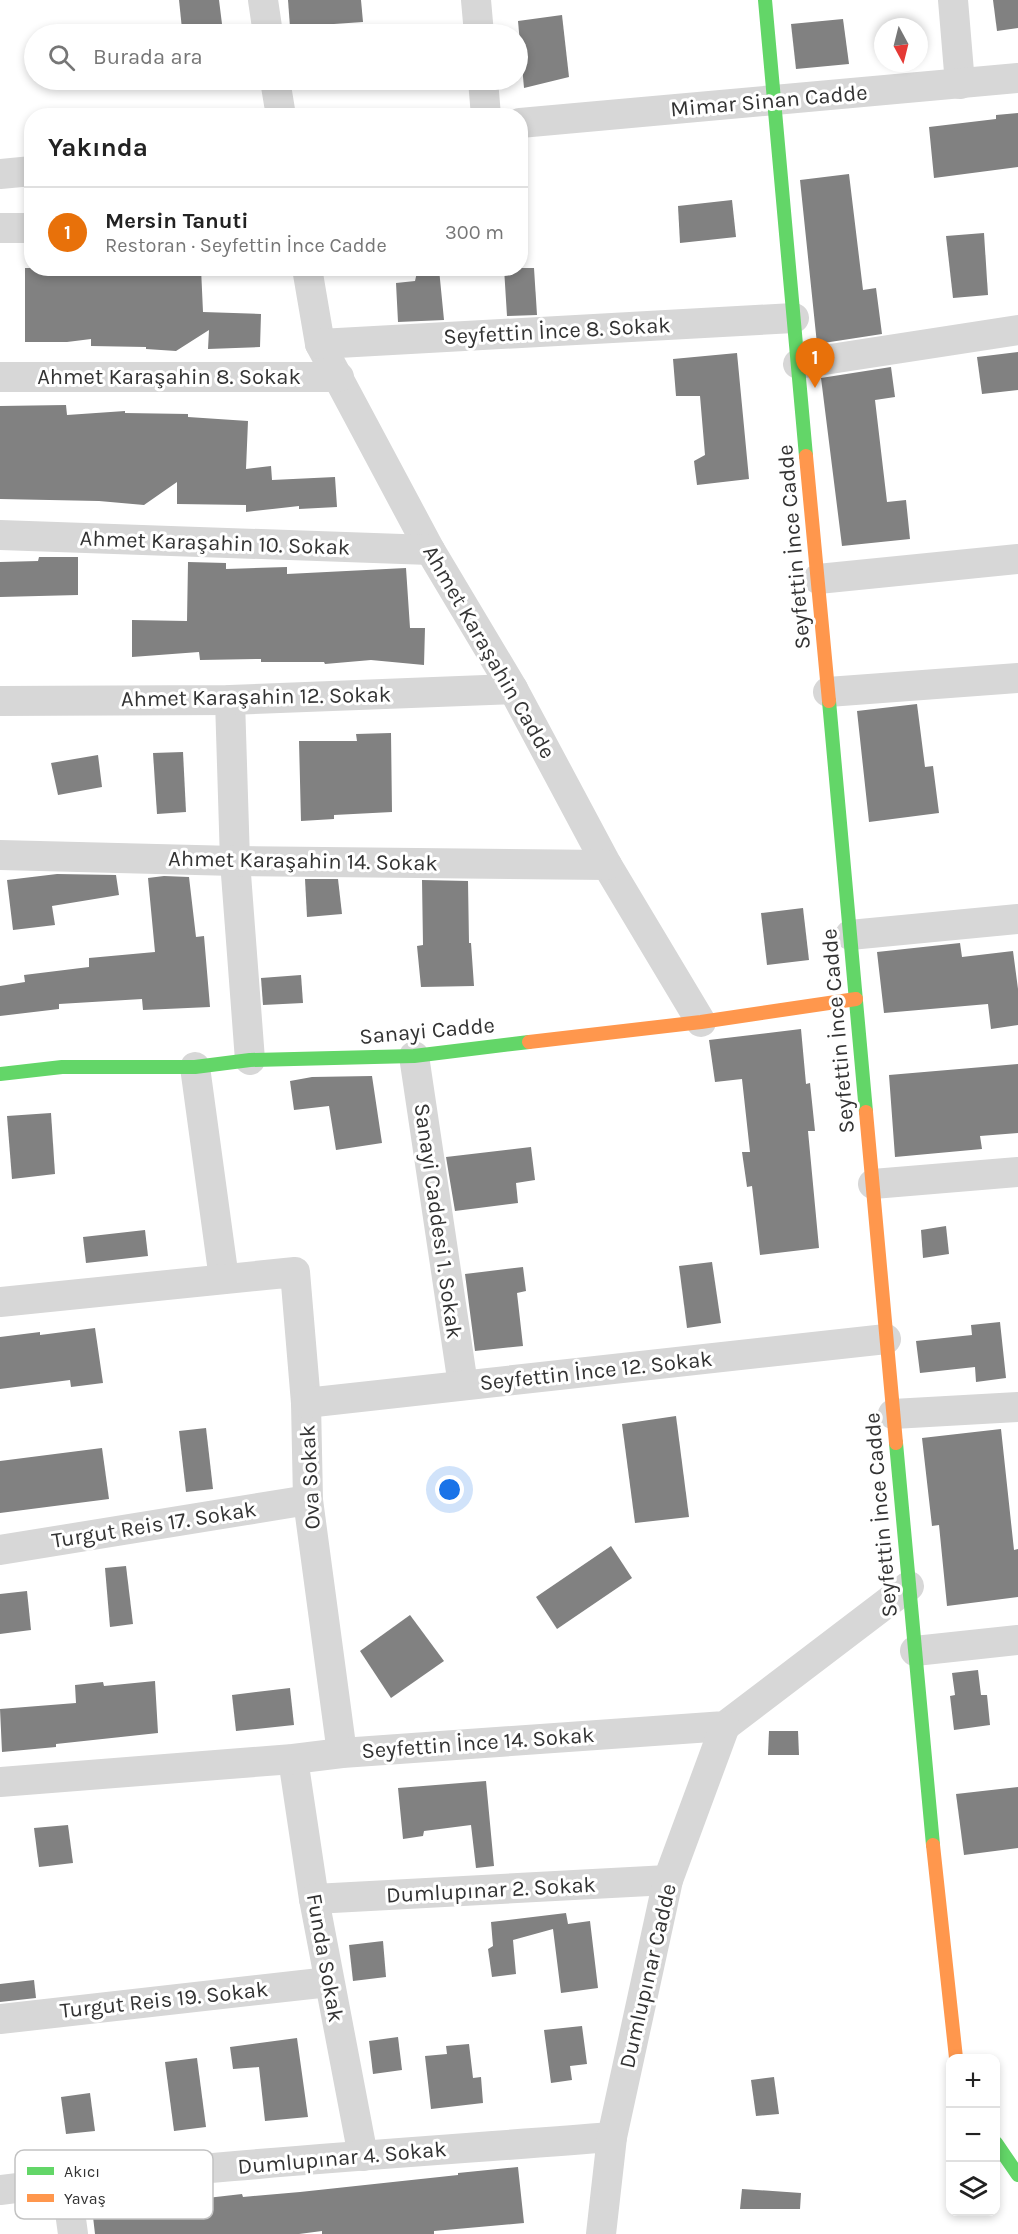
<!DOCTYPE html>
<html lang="tr">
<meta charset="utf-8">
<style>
:root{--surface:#fff;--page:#f6f6f6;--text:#222;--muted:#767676;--line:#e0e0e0;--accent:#d93025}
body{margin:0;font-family:Karla,sans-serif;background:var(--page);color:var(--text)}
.controls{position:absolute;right:18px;bottom:18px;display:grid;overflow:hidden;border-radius:12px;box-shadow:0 3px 9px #0003}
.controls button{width:54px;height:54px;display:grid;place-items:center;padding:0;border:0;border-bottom:2px solid var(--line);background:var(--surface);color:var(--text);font:30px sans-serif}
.compass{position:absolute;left:874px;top:18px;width:54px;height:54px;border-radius:50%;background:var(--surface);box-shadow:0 3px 9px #0003;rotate:173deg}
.you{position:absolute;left:450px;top:1490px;width:21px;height:21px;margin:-15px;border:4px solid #fff;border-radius:50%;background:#1a73e8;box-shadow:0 0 0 9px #1a73e833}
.badge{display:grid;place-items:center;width:39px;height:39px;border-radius:50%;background:var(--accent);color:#fff;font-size:20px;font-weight:700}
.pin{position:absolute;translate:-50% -50px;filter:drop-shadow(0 2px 3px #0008)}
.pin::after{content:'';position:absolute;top:32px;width:21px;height:18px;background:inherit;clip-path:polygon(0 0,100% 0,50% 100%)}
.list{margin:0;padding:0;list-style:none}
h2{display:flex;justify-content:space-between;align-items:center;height:78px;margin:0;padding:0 24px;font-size:26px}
h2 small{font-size:20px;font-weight:400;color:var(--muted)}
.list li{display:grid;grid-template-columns:39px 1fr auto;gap:18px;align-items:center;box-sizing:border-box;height:90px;padding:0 24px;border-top:2px solid var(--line)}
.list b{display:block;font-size:22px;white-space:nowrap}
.list p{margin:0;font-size:20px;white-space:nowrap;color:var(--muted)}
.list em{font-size:20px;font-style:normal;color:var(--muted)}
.icon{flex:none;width:33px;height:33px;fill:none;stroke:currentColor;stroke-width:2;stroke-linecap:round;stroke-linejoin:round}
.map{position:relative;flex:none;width:1018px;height:2234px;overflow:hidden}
.search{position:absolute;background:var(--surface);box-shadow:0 3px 9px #0003;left:24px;top:24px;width:504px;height:66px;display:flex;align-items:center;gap:15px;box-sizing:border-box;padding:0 21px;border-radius:33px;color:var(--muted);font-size:22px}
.panel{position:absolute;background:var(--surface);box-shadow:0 3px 9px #0003;left:24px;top:108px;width:504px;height:168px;border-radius:24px}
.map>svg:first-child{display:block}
.building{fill:#818181}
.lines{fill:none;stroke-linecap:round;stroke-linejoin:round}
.street{stroke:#d7d7d7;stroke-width:30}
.fast{stroke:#63d668;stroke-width:14}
.slow{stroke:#ff974d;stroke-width:14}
.labels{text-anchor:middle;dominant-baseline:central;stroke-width:6;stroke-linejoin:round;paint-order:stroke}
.street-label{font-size:22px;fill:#333;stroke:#fff}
.key{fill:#fff;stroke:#c2c2c2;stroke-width:1.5}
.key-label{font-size:16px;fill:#333}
</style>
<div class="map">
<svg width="1018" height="2234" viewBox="0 0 1018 2234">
<rect width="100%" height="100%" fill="#fff"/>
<g class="building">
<polygon points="179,0 219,0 222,24 182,29"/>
<polygon points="288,0 361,0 363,22 290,27"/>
<polygon points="993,0 1018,0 1018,28 997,31"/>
<polygon points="562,15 569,77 524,88 518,21"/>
<polygon points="843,19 849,64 796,69 791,24"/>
<polygon points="1018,113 1018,167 934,178 929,127 996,119 996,115"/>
<polygon points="849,174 863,290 876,288 882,334 817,344 800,180"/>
<polygon points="732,200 736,237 680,243 678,206"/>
<polygon points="984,233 988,295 953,298 946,236"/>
<polygon points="25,268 201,268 203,312 261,314 260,347 208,349 209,330 176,351 146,349 146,347 91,346 91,339 67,342 25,342"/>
<polygon points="504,268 534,268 537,315 507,316"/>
<polygon points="439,269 444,320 398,322 396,283 415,281 417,272"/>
<polygon points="1018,352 1018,390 982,394 977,357"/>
<polygon points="737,353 749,479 697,485 694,461 705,455 700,396 676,396 673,359"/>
<polygon points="891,367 895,397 875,400 887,502 906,500 910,539 842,546 821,378"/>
<polygon points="66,405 67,415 125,411 125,413 188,414 188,417 248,421 246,469 271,466 272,480 335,477 337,507 299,509 299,506 246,512 246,505 177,504 177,482 144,505 99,501 0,499 0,406"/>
<polygon points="39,557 78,557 78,595 0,597 0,562 38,561"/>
<polygon points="188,562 226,563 226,569 287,567 287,574 406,568 410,628 425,628 424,665 371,660 325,664 324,662 261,662 261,659 200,660 199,652 132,657 132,620 187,621"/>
<polygon points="917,704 925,767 933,766 939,813 869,822 857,711"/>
<polygon points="391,733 392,812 334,815 334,819 301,821 299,741 357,741 356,734"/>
<polygon points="183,752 186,812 157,814 153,753"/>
<polygon points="98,755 102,787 58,795 51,763"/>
<polygon points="57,874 116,875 119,895 52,906 55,925 13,930 7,880"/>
<polygon points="164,876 189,877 196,937 204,936 210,1007 143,1010 142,999 59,1004 59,1009 0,1016 0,986 25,982 24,975 89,967 89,958 155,952 148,878"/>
<polygon points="305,879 338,879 342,914 307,917"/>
<polygon points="422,880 468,881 469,943 471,943 474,986 421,987 417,946 423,945"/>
<polygon points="803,908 809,960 767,965 761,913"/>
<polygon points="960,943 962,957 1013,951 1018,989 1018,1025 991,1029 988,1004 884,1013 877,952"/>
<polygon points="301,975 303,1003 263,1005 261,978"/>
<polygon points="801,1029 806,1084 810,1083 815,1131 808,1131 819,1248 760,1255 752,1186 747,1187 742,1152 750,1152 742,1079 715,1082 709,1040"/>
<polygon points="1018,1064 1018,1133 980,1136 982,1149 895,1157 889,1075"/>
<polygon points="372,1076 382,1143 336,1150 329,1106 294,1110 290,1081 312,1077"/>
<polygon points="51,1113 55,1174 12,1179 7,1116"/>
<polygon points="531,1147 535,1180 516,1183 518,1203 455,1211 446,1157"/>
<polygon points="946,1226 949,1254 923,1258 921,1230"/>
<polygon points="145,1230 148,1256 86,1263 83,1237"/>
<polygon points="712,1262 721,1323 687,1328 679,1266"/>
<polygon points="523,1267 526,1291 517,1293 523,1346 475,1351 465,1274"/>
<polygon points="1000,1322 1006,1378 976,1382 975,1367 920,1373 916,1341 972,1335 971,1325"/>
<polygon points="95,1328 103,1383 71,1387 70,1380 0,1389 0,1337 40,1332 40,1335"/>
<polygon points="676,1416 689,1517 635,1523 622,1424"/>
<polygon points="206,1428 213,1489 186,1492 179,1431"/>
<polygon points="1001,1429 1014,1550 1018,1549 1018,1597 947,1606 939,1525 932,1526 922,1438"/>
<polygon points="102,1448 109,1499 0,1513 0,1461"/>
<polygon points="611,1546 632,1578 557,1629 536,1597"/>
<polygon points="126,1566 133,1624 110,1627 105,1568"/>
<polygon points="27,1591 31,1630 0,1634 0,1594"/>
<polygon points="410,1615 444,1661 391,1698 360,1651"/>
<polygon points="978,1670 981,1695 987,1695 990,1725 954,1730 950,1696 955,1695 952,1673"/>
<polygon points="155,1681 158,1733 56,1744 56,1747 2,1752 0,1709 76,1703 75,1685 103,1682 104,1686"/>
<polygon points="290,1688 294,1725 236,1731 232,1695"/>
<polygon points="769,1731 798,1731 799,1755 768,1755"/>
<polygon points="486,1781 494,1866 476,1868 471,1825 424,1831 423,1836 403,1839 398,1788"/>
<polygon points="1018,1787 1018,1848 964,1855 956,1794"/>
<polygon points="68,1825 73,1863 39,1867 34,1828"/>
<polygon points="566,1913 568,1924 590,1921 598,1988 561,1993 553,1929 513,1940 516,1974 492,1977 488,1949 493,1946 491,1922"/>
<polygon points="383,1941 386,1977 353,1981 349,1945"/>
<polygon points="34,1980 36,1998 0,2002 0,1984"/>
<polygon points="582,2026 587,2064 570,2066 572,2080 551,2083 544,2030"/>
<polygon points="398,2037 402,2070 373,2074 369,2041"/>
<polygon points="297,2038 308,2117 265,2121 259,2067 233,2069 230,2047"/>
<polygon points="469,2044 473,2078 481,2077 483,2103 431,2109 425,2056 447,2054 446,2046"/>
<polygon points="197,2058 206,2127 174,2131 165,2062"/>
<polygon points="774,2077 779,2114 756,2116 751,2080"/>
<polygon points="90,2093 95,2131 66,2134 61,2097"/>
<polygon points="518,2167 524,2223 434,2231 434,2234 322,2234 322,2231 299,2234 95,2234 92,2208 152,2201 207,2197 207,2198 242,2194 243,2197 300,2192 458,2175 458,2173"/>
<polygon points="742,2189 801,2193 800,2209 740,2209"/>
</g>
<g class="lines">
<g class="street">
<polyline points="263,0 268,34"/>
<polyline points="476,0 479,34"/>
<polyline points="953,0 960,84"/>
<polyline points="275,80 281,116"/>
<polyline points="483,80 486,116"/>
<polyline points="520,123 1018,78"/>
<polyline points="0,174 32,171"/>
<polyline points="0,228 32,228"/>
<polyline points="307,268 320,344 430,550 513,689 607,865 701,1022"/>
<polyline points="320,344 794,318"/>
<polyline points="798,364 1018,330"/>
<polyline points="0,377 339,377"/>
<polyline points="0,535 430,550"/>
<polyline points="818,579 1018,559"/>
<polyline points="828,692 1018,678"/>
<polyline points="230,700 235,861 250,1060"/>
<polyline points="0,701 230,700 513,689"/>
<polyline points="0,855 235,861 607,865"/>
<polyline points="850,935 1018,919"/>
<polyline points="414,1056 463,1385"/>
<polyline points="195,1067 224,1279"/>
<polyline points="873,1184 1018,1172"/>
<polyline points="0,1302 295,1272 306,1403 308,1500 342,1753"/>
<polyline points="306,1403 886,1339"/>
<polyline points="893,1414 1018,1407"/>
<polyline points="0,1550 308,1500"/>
<polyline points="915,1651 1018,1640"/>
<polyline points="293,1759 314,1899 363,2156"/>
<polyline points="0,1782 293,1759 342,1753 725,1726 909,1586"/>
<polyline points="314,1899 668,1880"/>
<polyline points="0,2019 329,1982"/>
<polyline points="66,2182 73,2234"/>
<path d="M0,2190c203,-25 408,-37 612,-53"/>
<polyline points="601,2234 612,2137 668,1880 725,1726"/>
</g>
<g class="fast">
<polyline points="765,0 806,456"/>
<polyline points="829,701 866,1112"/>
<polyline points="0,1074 62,1067 195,1067 250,1060 414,1056 529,1042"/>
<polyline points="896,1443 933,1845"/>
<polyline points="996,2143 1018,2175"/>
</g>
<g class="slow">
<polyline points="806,456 829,701"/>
<polyline points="529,1042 701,1022 856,999"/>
<polyline points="866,1112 896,1443"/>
<polyline points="933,1845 956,2058"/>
</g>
</g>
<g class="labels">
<g class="street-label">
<text transform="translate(769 101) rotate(-5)">Mimar Sinan Cadde</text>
<text transform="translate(557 331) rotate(-3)">Seyfettin İnce 8. Sokak</text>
<text x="169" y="377">Ahmet Karaşahin 8. Sokak</text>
<text transform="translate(215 543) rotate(2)">Ahmet Karaşahin 10. Sokak</text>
<text transform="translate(794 547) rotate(-95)">Seyfettin İnce Cadde</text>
<text transform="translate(489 652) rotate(60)">Ahmet Karaşahin Cadde</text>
<text transform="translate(256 697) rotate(-1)">Ahmet Karaşahin 12. Sokak</text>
<text transform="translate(303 861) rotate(1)">Ahmet Karaşahin 14. Sokak</text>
<text transform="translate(427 1031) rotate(-5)">Sanayi Cadde</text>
<text transform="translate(838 1031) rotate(-95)">Seyfettin İnce Cadde</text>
<text transform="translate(438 1221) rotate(82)">Sanayi Caddesi 1. Sokak</text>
<text transform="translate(596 1371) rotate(-6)">Seyfettin İnce 12. Sokak</text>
<text transform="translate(310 1477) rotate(-93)">Ova Sokak</text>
<text transform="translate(881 1515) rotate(-95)">Seyfettin İnce Cadde</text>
<text transform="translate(154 1525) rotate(-9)">Turgut Reis 17. Sokak</text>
<text transform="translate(478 1743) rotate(-4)">Seyfettin İnce 14. Sokak</text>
<text transform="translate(491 1890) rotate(-3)">Dumlupınar 2. Sokak</text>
<text transform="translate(325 1958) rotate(80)">Funda Sokak</text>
<text transform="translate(648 1976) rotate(-77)">Dumlupınar Cadde</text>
<text transform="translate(164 2000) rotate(-6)">Turgut Reis 19. Sokak</text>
<text transform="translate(342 2158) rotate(-5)">Dumlupınar 4. Sokak</text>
</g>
</g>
<rect x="15" y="2150" width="198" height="69" rx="9" class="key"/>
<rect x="27" y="2167" width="27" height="8" fill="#63d668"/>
<rect x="27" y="2194" width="27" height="8" fill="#ff974d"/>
<g class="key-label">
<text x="64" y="2177">Akıcı</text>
<text x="64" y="2204">Yavaş</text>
</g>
</svg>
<div class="controls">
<button>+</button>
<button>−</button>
<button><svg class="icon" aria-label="layers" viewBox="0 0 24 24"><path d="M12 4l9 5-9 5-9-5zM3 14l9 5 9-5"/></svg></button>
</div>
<svg class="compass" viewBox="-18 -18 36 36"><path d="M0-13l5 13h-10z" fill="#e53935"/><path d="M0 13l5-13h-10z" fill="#767676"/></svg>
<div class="you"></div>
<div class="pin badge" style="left:815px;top:388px;background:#e8710a">1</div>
<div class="search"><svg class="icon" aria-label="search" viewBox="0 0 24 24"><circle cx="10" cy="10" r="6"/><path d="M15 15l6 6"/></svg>Burada ara</div>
<section class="panel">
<h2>Yakında<small></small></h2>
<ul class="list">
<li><span class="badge" style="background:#e8710a">1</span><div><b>Mersin Tanuti</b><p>Restoran · Seyfettin İnce Cadde</p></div><em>300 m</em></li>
</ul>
</section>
</div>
